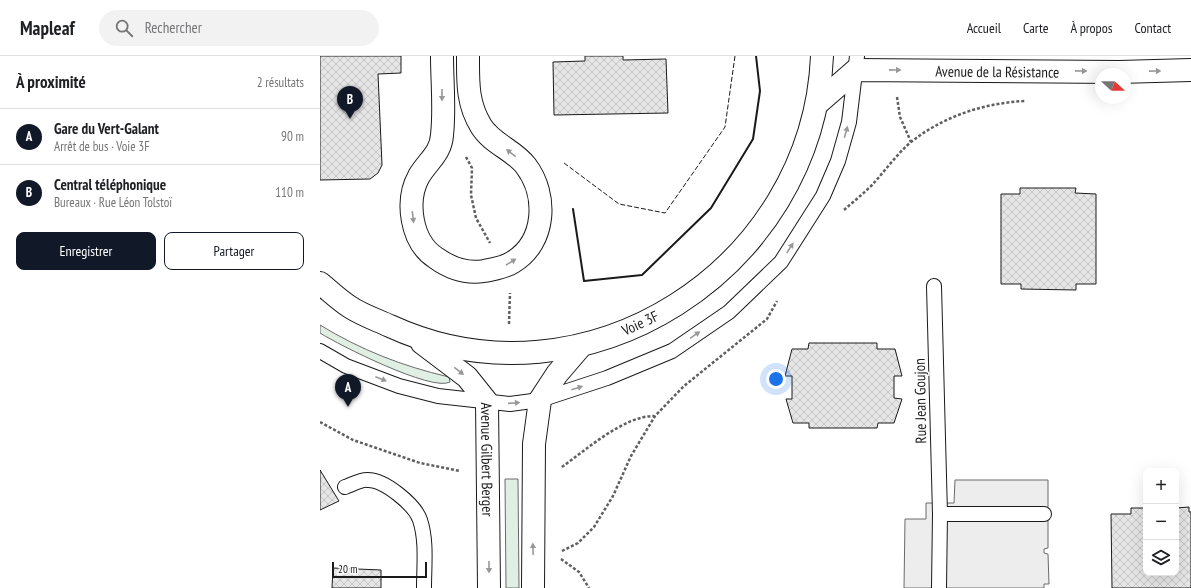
<!DOCTYPE html>
<html lang="fr">
<meta charset="utf-8">
<style>
:root{--surface:#fff;--page:#f2f2f2;--text:#202124;--muted:#757577;--line:#e0e0e0;--accent:#111827}
body{margin:0;font-family:"PT Sans Narrow",sans-serif;background:var(--page);color:var(--text)}
.controls{position:absolute;right:12px;bottom:12px;display:grid;overflow:hidden;border-radius:8px;box-shadow:0 4px 16px #0002}
.controls button{width:36px;height:36px;display:grid;place-items:center;padding:0;border:0;border-bottom:1px solid var(--line);background:var(--surface);color:var(--text);font:20px sans-serif}
.compass{position:absolute;left:775px;top:12px;width:36px;height:36px;border-radius:50%;background:var(--surface);box-shadow:0 4px 16px #0002;rotate:111deg}
.scale{position:absolute;left:12px;bottom:10px;width:95px;box-sizing:border-box;padding-left:4px;border:2px solid #1a1a1a;border-top:0;font-size:11px;line-height:14px;white-space:nowrap;color:#1a1a1a;-webkit-text-stroke:3px #fff;paint-order:stroke}
.you{position:absolute;left:456px;top:323px;width:14px;height:14px;margin:-10px;border:3px solid #fff;border-radius:50%;background:#1a73e8;box-shadow:0 0 0 6px #1a73e833}
.badge{display:grid;place-items:center;width:26px;height:26px;border-radius:50%;background:var(--accent);color:#fff;font-size:13px;font-weight:700}
.pin{position:absolute;translate:-50% -33px;filter:drop-shadow(0 1px 2px #0008)}
.pin::after{content:'';position:absolute;top:21px;width:14px;height:12px;background:inherit;clip-path:polygon(0 0,100% 0,50% 100%)}
.list{margin:0;padding:0;list-style:none}
h2{display:flex;justify-content:space-between;align-items:center;height:52px;margin:0;padding:0 16px;font-size:17px}
h2 small{font-size:13px;font-weight:400;color:var(--muted)}
.list li{display:grid;grid-template-columns:26px 1fr auto;gap:12px;align-items:center;box-sizing:border-box;height:56px;padding:0 16px;border-top:1px solid var(--line)}
.list b{display:block;font-size:15px;white-space:nowrap}
.list p{margin:0;font-size:13px;white-space:nowrap;color:var(--muted)}
.list em{font-size:13px;font-style:normal;color:var(--muted)}
.actions{display:flex;gap:8px;padding:12px 16px}
.actions a{flex:1;padding:9px 0;border:1px solid var(--accent);border-radius:8px;text-align:center;font-size:14px;color:var(--accent)}
.actions .main{background:var(--accent);color:#fff}
.icon{flex:none;width:22px;height:22px;fill:none;stroke:currentColor;stroke-width:2;stroke-linecap:round;stroke-linejoin:round}
.map{position:relative;flex:none;width:871px;height:532px;overflow:hidden}
header{display:flex;align-items:center;gap:24px;box-sizing:border-box;height:56px;padding:0 20px;background:var(--surface);border-bottom:1px solid var(--line)}
header strong{font-size:19px}
nav{display:flex;gap:22px;margin-inline-start:auto;font-size:14px}
.search{width:280px;height:36px;background:var(--page);display:flex;align-items:center;gap:10px;box-sizing:border-box;padding:0 14px;border-radius:22px;color:var(--muted);font-size:15px}
main{display:flex}
aside{flex:1;background:var(--surface)}
.map>svg:first-child{display:block}
.green{fill:#e0efe3;stroke:#6a6a6a}
.parking{fill:#ededed;stroke:#6a6a6a}
.building{fill:url(#building-cross-hatch);stroke:#1a1a1a}
.lines{fill:none;stroke-linecap:round;stroke-linejoin:round}
.lane-casing{stroke:#1a1a1a;stroke-width:16}
.street-casing{stroke:#1a1a1a;stroke-width:24}
.secondary-casing{stroke:#1a1a1a;stroke-width:24}
.path{stroke:#5f5f5f;stroke-width:2.5;stroke-dasharray:3 2;stroke-linecap:butt}
.lane{stroke:#fff;stroke-width:14}
.street{stroke:#fff;stroke-width:22}
.secondary{stroke:#fff;stroke-width:22}
.fence{stroke:#1a1a1a;stroke-width:1;stroke-dasharray:5 2;stroke-linecap:butt}
.wall{stroke:#1a1a1a;stroke-width:2}
.oneway{fill:#989898}
.labels{text-anchor:middle;dominant-baseline:central;stroke-width:3;stroke-linejoin:round;paint-order:stroke}
.street-label{font-size:15px;fill:#1a1a1a;stroke:#fff}
</style>
<header>
<strong>Mapleaf</strong>
<div class="search"><svg class="icon" aria-label="search" viewBox="0 0 24 24"><circle cx="10" cy="10" r="6"/><path d="M15 15l6 6"/></svg>Rechercher</div>
<nav><a>Accueil</a><a>Carte</a><a>À propos</a><a>Contact</a></nav>
</header>
<main>
<aside>
<h2>À proximité<small>2 résultats</small></h2>
<ul class="list">
<li><span class="badge">A</span><div><b>Gare du Vert-Galant</b><p>Arrêt de bus · Voie 3F</p></div><em>90 m</em></li>
<li><span class="badge">B</span><div><b>Central téléphonique</b><p>Bureaux · Rue Léon Tolstoï</p></div><em>110 m</em></li>
</ul>
<div class="actions"><a class="main">Enregistrer</a><a>Partager</a></div>
</aside>
<div class="map">
<svg width="871" height="532" viewBox="0 0 871 532">
<defs>
<pattern id="building-cross-hatch" width="8" height="8" patternUnits="userSpaceOnUse"><rect width="8" height="8" fill="#e6e6e6"/><path d="M0 0l8 8M0 8l8-8" fill="none" stroke="#c5c5c5"/></pattern>
</defs>
<rect width="100%" height="100%" fill="#fff"/>
<g class="green">
<path d="M0,269c41,25 82,41 129,52l1,5c-18,10 -111,-37 -130,-49z"/>
<polygon points="185,423 198,423 199,532 186,532"/>
</g>
<polygon class="parking" points="635,424 728,424 728,492 724,493 724,497 728,498 729,528 724,528 724,532 584,532 585,463 606,463 606,447 634,447"/>
<g class="building">
<polygon points="0,0 81,0 81,17 58,18 62,109 58,117 50,123 0,124"/>
<polygon points="265,0 303,0 303,4 346,3 348,57 234,59 233,6 265,5"/>
<polygon points="700,132 756,132 755,137 776,138 776,228 756,228 756,234 701,233 701,228 681,228 681,138 700,138"/>
<polygon points="489,287 557,287 557,293 575,293 582,320 574,320 574,342 582,343 574,367 558,367 557,372 489,372 489,367 473,367 466,343 472,343 472,320 465,320 472,293 488,293"/>
<polygon points="0,414 19,445 0,454"/>
<polygon points="869,451 869,456 871,456 871,532 792,532 791,458 811,458 811,452 826,452 826,517 856,517 856,452"/>
<polygon points="13,512 61,514 61,532 12,532"/>
</g>
<g class="lines">
<defs>
<g id="lane">
<polyline points="614,230 620,458 619,532"/>
<polyline points="0,295 26,310 79,330 118,340 190,348 220,344 287,322 352,295 409,256 461,206 503,140 518,105 529,66 537,0"/>
<path d="M25,431c6,-2 17,-8 23,-7 17,0 47,25 52,40 7,21 4,46 4,68"/>
<polyline points="620,458 724,458"/>
</g>
<path id="street" d="M122,0c0,26 3,53 0,79 -1,18 -14,26 -23,41 -14,25 -8,66 17,82 14,10 30,16 48,13 10,-2 20,-3 29,-9 33,-20 35,-67 13,-96 -12,-16 -34,-22 -45,-40 -14,-23 -13,-44 -13,-70"/>
<g id="secondary">
<path id="s1" d="M497,48l39,-34 263,2 72,-2"/>
<path d="M0,227c10,8 19,17 30,24 12,8 27,13 40,19 196,90 423,-57 432,-270"/>
<path id="s2" d="M102,287l45,34 20,25 2,186"/>
<polyline points="213,532 214,388 220,344 237,318 261,290"/>
</g>
</defs>
<use href="#lane" class="lane-casing"/>
<use href="#street" class="street-casing"/>
<use href="#secondary" class="secondary-casing"/>
<g class="path">
<polyline points="577,41 580,61 591,86"/>
<polyline points="146,101 152,112 151,139 156,162 170,187"/>
<path d="M524,154c9,-8 19,-16 28,-25 13,-14 24,-30 39,-43 33,-26 73,-39 114,-41"/>
<polyline points="189,268 190,237"/>
<polyline points="0,366 33,384 100,407 140,415"/>
<path d="M242,411c25,-18 62,-51 92,-51"/>
<polyline points="242,495 258,487 274,471 293,440 311,400 335,360 364,330 447,263 457,245"/>
<polyline points="241,503 259,516 269,532"/>
</g>
<use href="#lane" class="lane"/>
<use href="#street" class="street"/>
<use href="#secondary" class="secondary"/>
<polyline class="fence" points="244,107 299,148 345,157 405,71 415,0"/>
<polyline class="wall" points="253,153 264,225 322,219 391,152 433,83 440,35 436,0"/>
</g>
<defs><path id="oneway-solid" d="M-6-.8H1V-3.2L6.5 0L1 3.2V.8H-6Z"/></defs>
<g class="oneway">
<use href="#oneway-solid" transform="translate(575 14) rotate(1)"/>
<use href="#oneway-solid" transform="translate(761 15) rotate(1)"/>
<use href="#oneway-solid" transform="translate(835 15) rotate(-1)"/>
<use href="#oneway-solid" transform="translate(122 39) rotate(90)"/>
<use href="#oneway-solid" transform="translate(526 76) rotate(-74)"/>
<use href="#oneway-solid" transform="translate(191 97) rotate(-142)"/>
<use href="#oneway-solid" transform="translate(93 161) rotate(83)"/>
<use href="#oneway-solid" transform="translate(470 192) rotate(-57)"/>
<use href="#oneway-solid" transform="translate(191 206) rotate(-32)"/>
<use href="#oneway-solid" transform="translate(375 279) rotate(-34)"/>
<use href="#oneway-solid" transform="translate(139 315) rotate(38)"/>
<use href="#oneway-solid" transform="translate(61 323) rotate(21)"/>
<use href="#oneway-solid" transform="translate(257 332) rotate(-18)"/>
<use href="#oneway-solid" transform="translate(194 347) rotate(-4)"/>
<use href="#oneway-solid" transform="translate(213 493) rotate(-91)"/>
<use href="#oneway-solid" transform="translate(169 511) rotate(90)"/>
</g>
<g class="labels">
<g class="street-label">
<text stroke="none"><textPath href="#s1" startOffset="193">Avenue de la Résistance</textPath></text>
<text transform="translate(320 267) rotate(-25)">Voie 3F</text>
<text transform="translate(600 345) rotate(-91)">Rue Jean Goujon</text>
<text stroke="none"><textPath href="#s2" startOffset="146">Avenue Gilbert Berger</textPath></text>
</g>
</g>
</svg>
<div class="controls">
<button>+</button>
<button>−</button>
<button><svg class="icon" aria-label="layers" viewBox="0 0 24 24"><path d="M12 4l9 5-9 5-9-5zM3 14l9 5 9-5"/></svg></button>
</div>
<svg class="compass" viewBox="-18 -18 36 36"><path d="M0-13l5 13h-10z" fill="#e53935"/><path d="M0 13l5-13h-10z" fill="#757577"/></svg>
<div class="scale">20 m</div>
<div class="you"></div>
<div class="pin badge" style="left:28px;top:351px">A</div>
<div class="pin badge" style="left:30px;top:63px">B</div>
</div>
</main>
